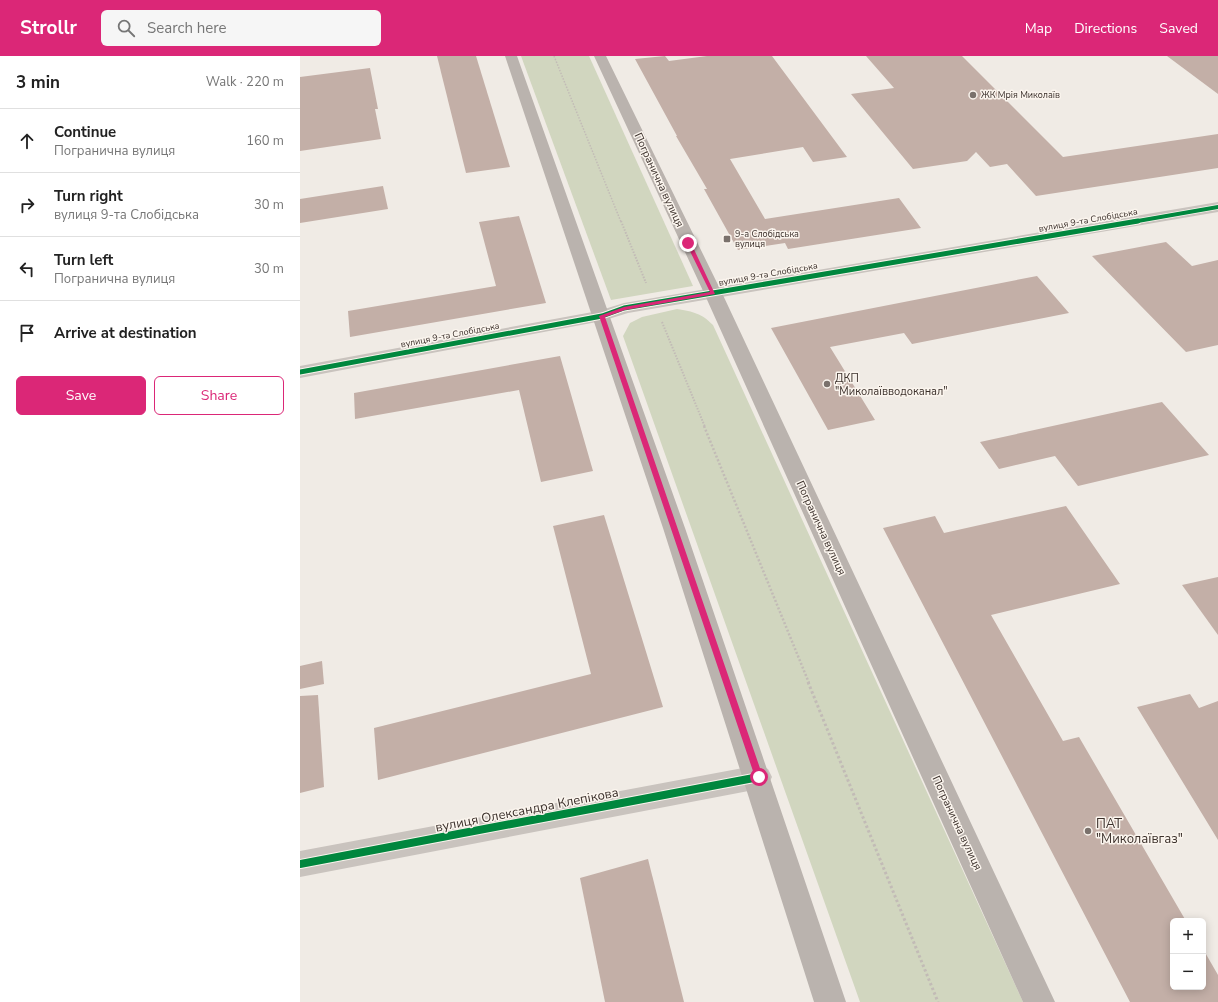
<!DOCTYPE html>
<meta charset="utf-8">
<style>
:root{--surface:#fff;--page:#f6f6f6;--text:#222;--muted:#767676;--line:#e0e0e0;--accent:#db2777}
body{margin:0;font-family:"Nunito Sans",sans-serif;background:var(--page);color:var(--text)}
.controls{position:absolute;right:12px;bottom:12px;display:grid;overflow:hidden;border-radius:6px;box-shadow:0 2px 10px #0003}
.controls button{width:36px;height:36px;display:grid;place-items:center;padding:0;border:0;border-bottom:1px solid var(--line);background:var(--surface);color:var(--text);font:20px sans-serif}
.stop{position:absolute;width:12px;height:12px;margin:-9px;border:3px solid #db2777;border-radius:50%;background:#fff}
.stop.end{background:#db2777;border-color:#fff;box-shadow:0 1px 4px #0008}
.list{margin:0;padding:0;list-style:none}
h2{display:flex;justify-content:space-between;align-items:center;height:52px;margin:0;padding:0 16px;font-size:17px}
h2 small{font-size:13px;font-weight:400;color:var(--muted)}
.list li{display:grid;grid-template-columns:26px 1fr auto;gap:12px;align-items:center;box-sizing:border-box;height:64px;padding:0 16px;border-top:1px solid var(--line)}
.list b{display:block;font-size:15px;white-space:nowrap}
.list p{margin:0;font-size:13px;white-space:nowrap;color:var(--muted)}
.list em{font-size:13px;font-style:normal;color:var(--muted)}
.actions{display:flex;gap:8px;padding:12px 16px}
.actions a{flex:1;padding:9px 0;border:1px solid var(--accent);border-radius:6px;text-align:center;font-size:14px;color:var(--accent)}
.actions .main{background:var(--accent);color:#fff}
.icon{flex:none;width:22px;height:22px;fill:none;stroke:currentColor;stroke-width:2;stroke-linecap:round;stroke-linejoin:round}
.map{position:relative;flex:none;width:918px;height:946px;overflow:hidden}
header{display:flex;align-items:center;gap:24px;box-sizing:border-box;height:56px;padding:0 20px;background:var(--accent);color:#fff}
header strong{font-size:19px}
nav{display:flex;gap:22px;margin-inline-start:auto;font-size:14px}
.search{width:280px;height:36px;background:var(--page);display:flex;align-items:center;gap:10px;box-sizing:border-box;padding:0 14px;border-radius:6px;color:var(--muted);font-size:15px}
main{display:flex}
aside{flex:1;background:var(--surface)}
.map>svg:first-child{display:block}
.green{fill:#d1d6bf}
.building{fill:#c3afa7}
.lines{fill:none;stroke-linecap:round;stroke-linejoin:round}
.path-far3{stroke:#c2bbb6;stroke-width:1.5;stroke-dasharray:1.5 1.5;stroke-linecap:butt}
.path-far2{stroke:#c2bbb6;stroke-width:2;stroke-dasharray:1.5 1.5;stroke-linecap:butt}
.path-far1{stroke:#c2bbb6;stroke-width:2.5;stroke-dasharray:2 2;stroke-linecap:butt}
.path{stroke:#c2bbb6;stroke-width:3;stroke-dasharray:2.5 2.5;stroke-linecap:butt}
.minor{fill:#c9c3be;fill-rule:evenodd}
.secondary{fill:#bab3ae;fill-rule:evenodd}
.cycleway-far2-casing{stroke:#fbf5ee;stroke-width:5.5}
.cycleway-far1-casing{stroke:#fbf5ee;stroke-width:7}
.cycleway-casing{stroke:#fbf5ee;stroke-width:10}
.cycleway-far2{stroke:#00873e;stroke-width:4}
.cycleway-far1{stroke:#00873e;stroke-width:5}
.cycleway{stroke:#00873e;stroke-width:8}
.route{fill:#db2777}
.poi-dot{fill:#7a716c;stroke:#fbf5ee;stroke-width:1.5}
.labels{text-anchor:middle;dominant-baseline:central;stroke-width:3;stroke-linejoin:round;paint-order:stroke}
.far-poi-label{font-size:9px;fill:#3b302b;stroke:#fbf5ee;text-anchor:start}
.far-street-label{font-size:9px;fill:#3b302b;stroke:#fbf5ee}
.street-label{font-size:11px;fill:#3b302b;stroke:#fbf5ee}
.poi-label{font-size:11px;fill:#3b302b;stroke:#fbf5ee;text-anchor:start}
.near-street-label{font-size:13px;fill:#3b302b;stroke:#fbf5ee}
.near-poi-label{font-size:13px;fill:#3b302b;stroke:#fbf5ee;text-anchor:start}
</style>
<header>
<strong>Strollr</strong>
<div class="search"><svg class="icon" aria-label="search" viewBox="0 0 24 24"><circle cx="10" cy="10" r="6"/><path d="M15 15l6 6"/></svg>Search here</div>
<nav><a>Map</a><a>Directions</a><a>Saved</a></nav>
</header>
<main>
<aside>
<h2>3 min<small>Walk · 220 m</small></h2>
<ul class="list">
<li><svg class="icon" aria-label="ahead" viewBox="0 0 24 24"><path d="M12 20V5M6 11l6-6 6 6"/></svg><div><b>Continue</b><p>Погранична вулиця</p></div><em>160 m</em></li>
<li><svg class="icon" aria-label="right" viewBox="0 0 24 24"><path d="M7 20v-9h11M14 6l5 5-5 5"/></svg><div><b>Turn right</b><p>вулиця 9-та Слобідська</p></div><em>30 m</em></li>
<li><svg class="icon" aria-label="left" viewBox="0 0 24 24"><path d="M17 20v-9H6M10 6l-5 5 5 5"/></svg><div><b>Turn left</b><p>Погранична вулиця</p></div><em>30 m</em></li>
<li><svg class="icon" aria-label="arrive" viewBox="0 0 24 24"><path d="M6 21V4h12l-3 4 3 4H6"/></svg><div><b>Arrive at destination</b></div></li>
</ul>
<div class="actions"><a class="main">Save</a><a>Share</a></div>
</aside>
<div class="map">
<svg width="918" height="946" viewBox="0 0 918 946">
<rect width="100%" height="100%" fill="#f0ebe5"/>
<g class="green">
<polygon points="221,0 289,0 393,230 311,244"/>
<path d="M377,253c17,3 24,4 36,16l310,677h-163l-237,-666 7,-13 12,-6z"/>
</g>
<g class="building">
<polygon points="137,0 176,0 210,111 166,117"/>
<polygon points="365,0 369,5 407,0 472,0 547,101 513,106 503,91 430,103 465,163 599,142 621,172 488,193 485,187 438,194 404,133 407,133 376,80 377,80 335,3"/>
<polygon points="566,0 662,0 763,101 918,78 918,112 736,140 707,108 690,111 676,96 667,105 613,113 551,38 594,32"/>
<polygon points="867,0 918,0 918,38"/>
<polygon points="70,12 78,53 75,53 81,83 0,95 0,21"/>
<polygon points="83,130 88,153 0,167 0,143"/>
<polygon points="219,160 246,247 50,281 48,255 196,230 179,166"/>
<polygon points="866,186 892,210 918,204 918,289 886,296 792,200"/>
<polygon points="737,220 769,257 612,288 604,277 530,291 575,364 528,374 471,272"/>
<polygon points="260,300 293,415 241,426 219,334 55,363 54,337"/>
<polygon points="862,346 909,399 778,430 755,400 699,413 680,386"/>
<polygon points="766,450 820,528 691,559 763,685 779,681 886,865 873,865 873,931 903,931 903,893 918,919 918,946 830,946 583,472 635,460 644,477"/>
<polygon points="304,459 363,651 78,724 74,672 291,618 253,470"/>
<polygon points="918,521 918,579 882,529"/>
<polygon points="22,605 24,628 0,633 0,610"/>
<polygon points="890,638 899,652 918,645 918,784 837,651"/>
<polygon points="18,639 24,731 0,737 0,640"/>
<polygon points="348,803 384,946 305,946 280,822"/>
</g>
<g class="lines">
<polyline class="path-far3" points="254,0 321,166"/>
<g class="path-far2">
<polyline points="321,165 346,227"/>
<polyline points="362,266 405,371"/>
</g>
<polyline class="path-far1" points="404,370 509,627"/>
<polyline class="path" points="508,626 638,946"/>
<g class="minor">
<polygon points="918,146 918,156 328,257 302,265 0,322 0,310 298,255 324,247"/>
<polygon points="459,709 468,713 472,721 468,729 459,733 0,821 0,795"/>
</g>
<g class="secondary">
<polygon points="205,0 217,0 385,472 546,946 514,946 363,472"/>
<polygon points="294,0 306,0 422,237 755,946 723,946 404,237"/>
</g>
<defs>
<polyline id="cycleway-far2" points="832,166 918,151"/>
<polyline id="cycleway-far1" points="0,316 302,260 324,252 838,165"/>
<polyline id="cycleway" points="0,808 459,721"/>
</defs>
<use href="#cycleway-far2" class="cycleway-far2-casing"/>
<use href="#cycleway-far1" class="cycleway-far1-casing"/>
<use href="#cycleway" class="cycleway-casing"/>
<use href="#cycleway-far2" class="cycleway-far2"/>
<use href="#cycleway-far1" class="cycleway-far1"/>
<use href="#cycleway" class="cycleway"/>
</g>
<polygon class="route" points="388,186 391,187 415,238 325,254 305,261 463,721 459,725 455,721 299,260 324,251 410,236 386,187"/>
<g class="poi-dot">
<circle cx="673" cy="39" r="4"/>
<rect x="423" y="179" width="8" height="8" rx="2"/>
<circle cx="527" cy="328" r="4"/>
<circle cx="788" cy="775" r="4"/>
</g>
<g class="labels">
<g class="far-poi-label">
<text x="681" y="39">ЖК Мрія Миколаїв</text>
<text x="435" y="178">9-а Слобідська<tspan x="435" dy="10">вулиця</tspan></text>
</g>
<g class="far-street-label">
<text transform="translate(788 164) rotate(-10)">вулиця 9-та Слобідська</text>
<text transform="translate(468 218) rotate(-10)">вулиця 9-та Слобідська</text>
<text transform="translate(150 279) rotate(-11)">вулиця 9-та Слобідська</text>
</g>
<g class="street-label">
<text transform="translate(359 124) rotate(65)">Погранична вулиця</text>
<text transform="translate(521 472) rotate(65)">Погранична вулиця</text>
<text transform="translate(657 767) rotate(65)">Погранична вулиця</text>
</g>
<g class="poi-label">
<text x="535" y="322">ДКП<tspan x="535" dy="13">"Миколаївводоканал"</tspan></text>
</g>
<g class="near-street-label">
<text transform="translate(227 754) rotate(-11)">вулиця Олександра Клепікова</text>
</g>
<g class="near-poi-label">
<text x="796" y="768">ПАТ<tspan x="796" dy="15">"Миколаївгаз"</tspan></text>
</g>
</g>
</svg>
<div class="controls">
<button>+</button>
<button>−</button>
</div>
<div class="stop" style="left:459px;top:721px"></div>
<div class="stop end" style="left:388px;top:187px"></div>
</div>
</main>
